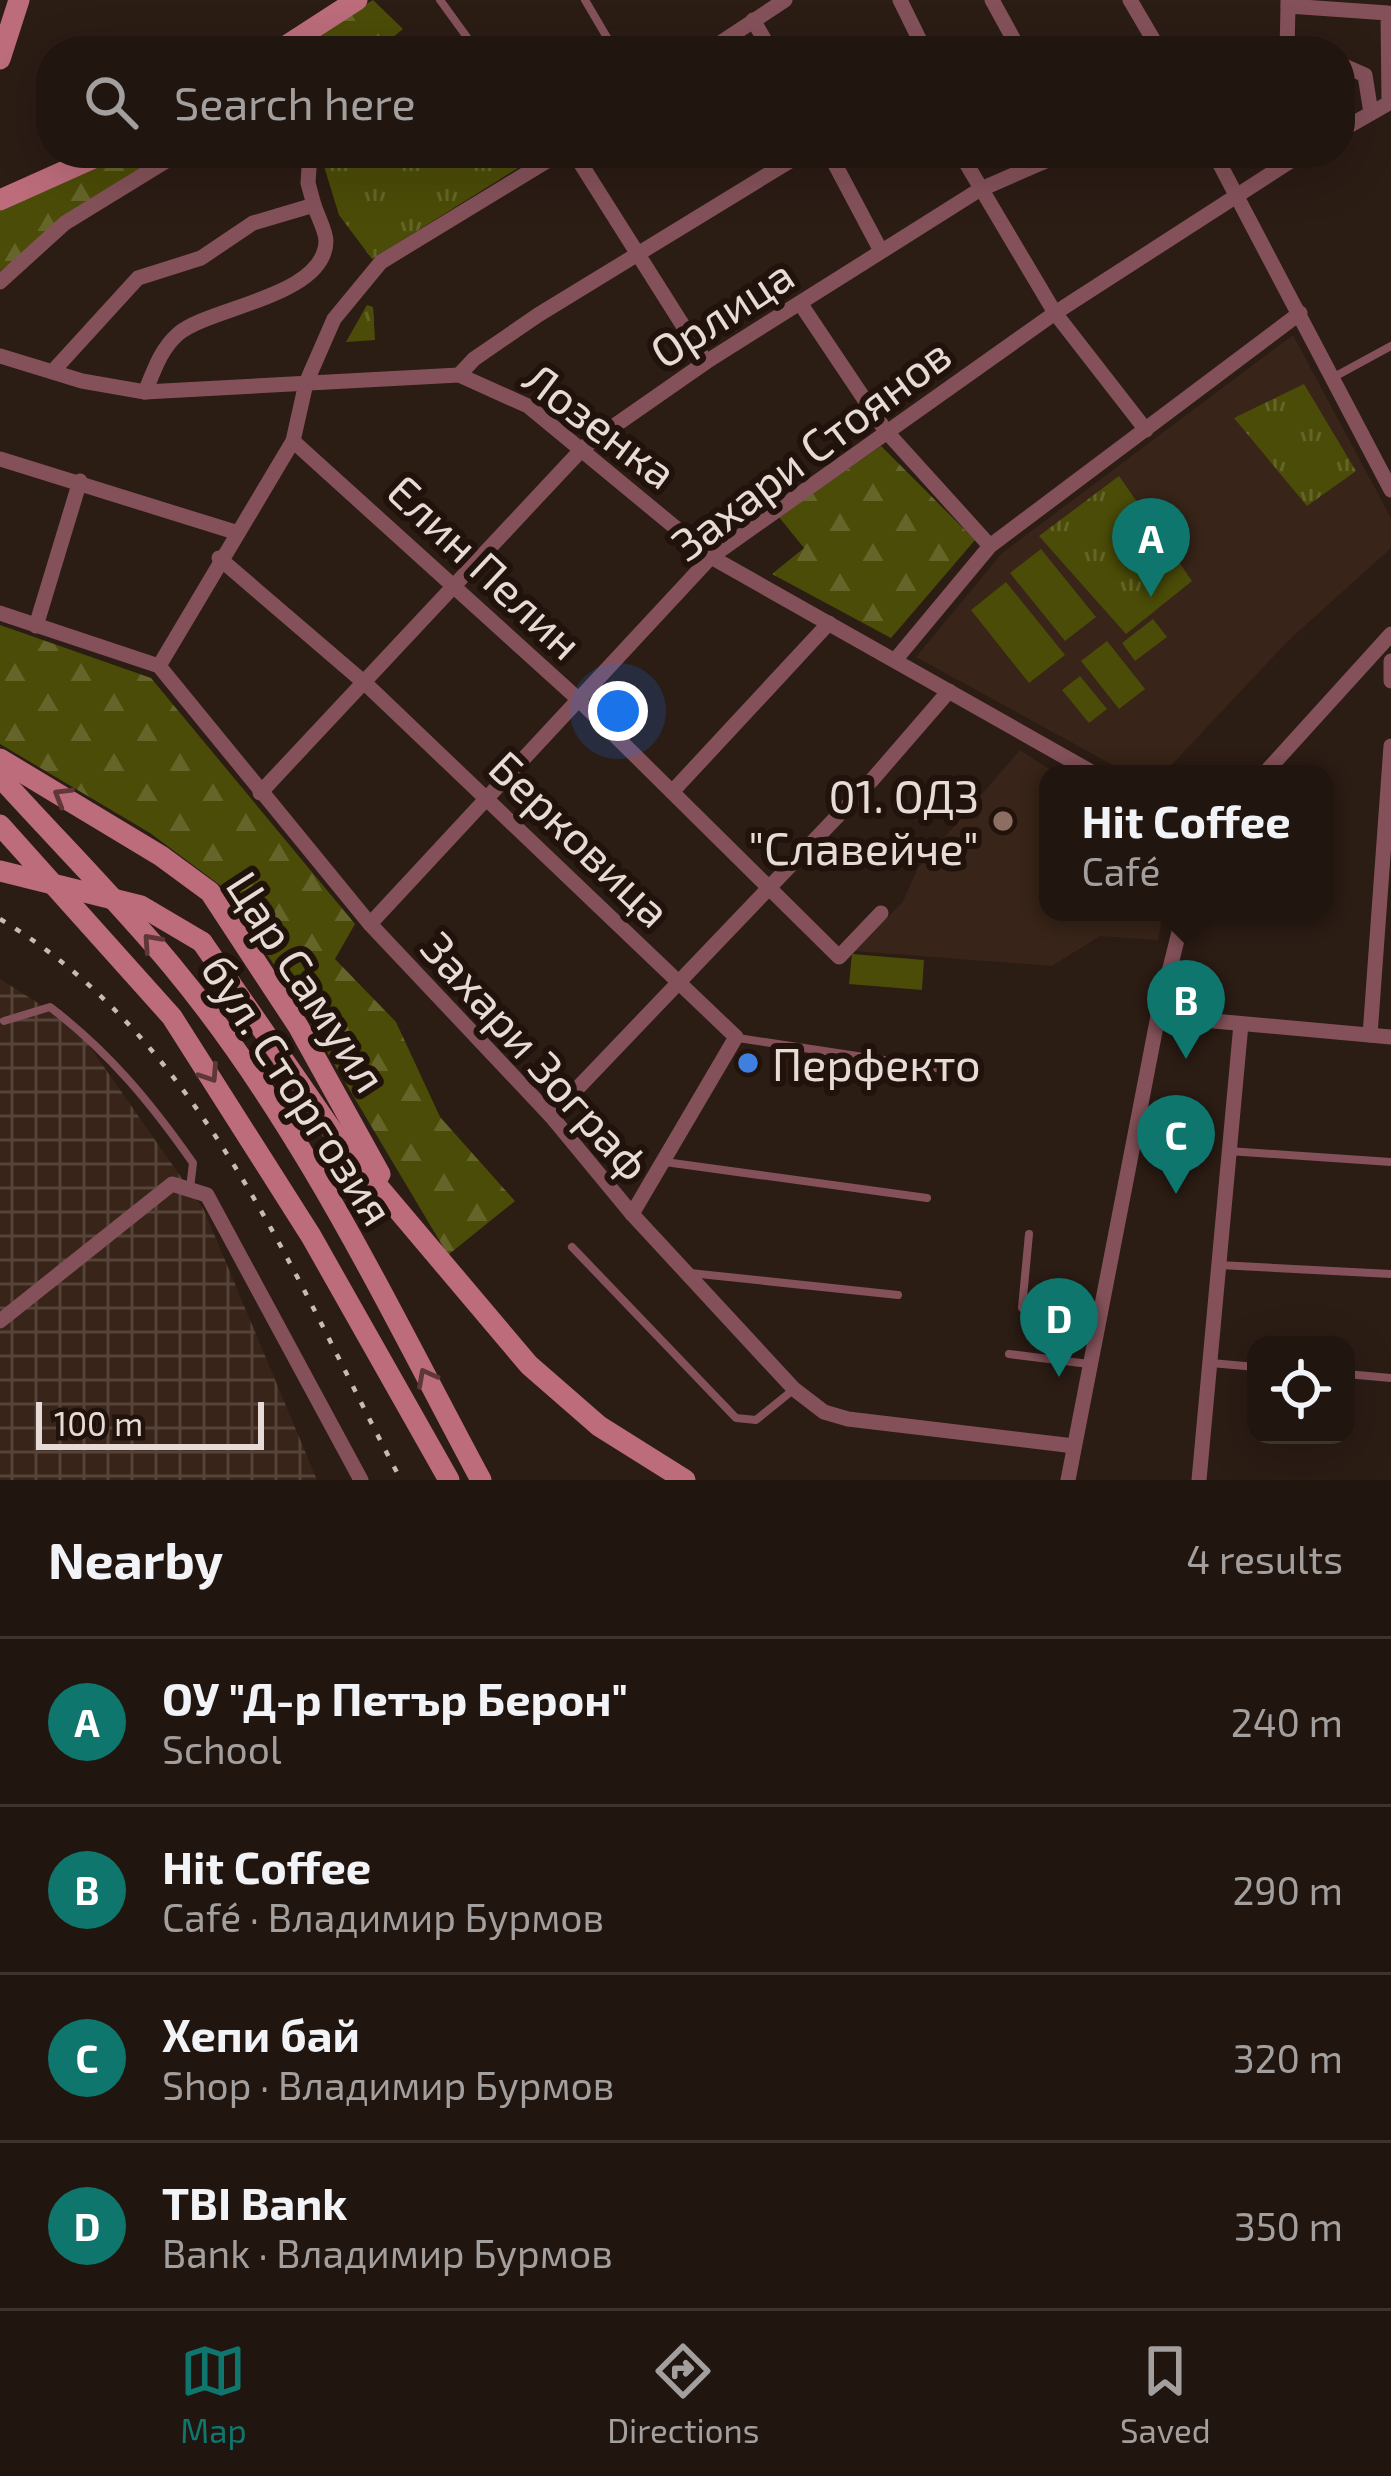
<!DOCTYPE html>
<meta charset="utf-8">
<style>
:root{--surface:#20150f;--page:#2d221d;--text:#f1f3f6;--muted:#a29f9e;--line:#3d342f;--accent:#0f766e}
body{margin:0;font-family:"Exo 2",sans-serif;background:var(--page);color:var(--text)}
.controls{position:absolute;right:36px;bottom:36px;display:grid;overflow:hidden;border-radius:24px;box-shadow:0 12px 48px #0002}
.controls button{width:108px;height:108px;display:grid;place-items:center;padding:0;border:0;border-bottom:3px solid var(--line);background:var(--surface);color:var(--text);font:60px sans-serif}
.scale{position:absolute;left:36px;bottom:30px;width:228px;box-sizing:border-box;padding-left:12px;border:6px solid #e6dbd6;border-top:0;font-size:33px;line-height:42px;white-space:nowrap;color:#e6dbd6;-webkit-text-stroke:9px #21130b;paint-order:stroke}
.you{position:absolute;left:618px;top:711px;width:42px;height:42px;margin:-30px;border:9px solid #fff;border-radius:50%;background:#1a73e8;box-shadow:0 0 0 18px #1a73e833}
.badge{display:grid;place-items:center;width:78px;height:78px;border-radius:50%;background:var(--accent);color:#fff;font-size:39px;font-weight:700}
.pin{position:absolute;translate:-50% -99px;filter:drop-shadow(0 3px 6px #0008)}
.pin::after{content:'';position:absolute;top:63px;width:42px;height:36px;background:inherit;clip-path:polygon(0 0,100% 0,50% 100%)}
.popup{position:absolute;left:1039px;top:765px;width:294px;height:156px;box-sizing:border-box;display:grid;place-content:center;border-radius:24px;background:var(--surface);filter:drop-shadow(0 3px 9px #0005);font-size:39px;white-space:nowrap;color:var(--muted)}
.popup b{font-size:45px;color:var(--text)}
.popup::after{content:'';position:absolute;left:50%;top:100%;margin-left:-24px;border:24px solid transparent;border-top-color:var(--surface)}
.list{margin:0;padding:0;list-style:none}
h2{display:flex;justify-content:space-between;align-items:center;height:156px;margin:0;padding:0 48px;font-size:51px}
h2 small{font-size:39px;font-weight:400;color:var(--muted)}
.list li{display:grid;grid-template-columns:78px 1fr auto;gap:36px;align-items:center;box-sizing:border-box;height:168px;padding:0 48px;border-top:3px solid var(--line)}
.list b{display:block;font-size:45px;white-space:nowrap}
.list p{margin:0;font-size:39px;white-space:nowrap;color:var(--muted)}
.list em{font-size:39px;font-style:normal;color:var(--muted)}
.icon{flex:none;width:66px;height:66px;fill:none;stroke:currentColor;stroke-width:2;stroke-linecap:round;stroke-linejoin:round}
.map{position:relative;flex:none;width:1391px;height:1480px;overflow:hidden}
.search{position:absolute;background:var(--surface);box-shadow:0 12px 48px #0002;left:36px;right:36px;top:36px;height:132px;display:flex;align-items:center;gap:30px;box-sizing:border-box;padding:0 42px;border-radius:48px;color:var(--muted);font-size:45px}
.sheet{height:828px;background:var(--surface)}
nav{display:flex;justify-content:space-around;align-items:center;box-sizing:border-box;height:168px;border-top:3px solid var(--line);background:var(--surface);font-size:33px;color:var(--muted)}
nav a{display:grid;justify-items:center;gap:6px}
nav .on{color:var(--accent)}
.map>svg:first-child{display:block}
.built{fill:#382418}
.industrial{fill:url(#industrial-grid)}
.grass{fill:url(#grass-tufts)}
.forest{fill:url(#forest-firs)}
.pitch{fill:#4b4c07}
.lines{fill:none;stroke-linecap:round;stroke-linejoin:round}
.lane{stroke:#84515a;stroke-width:8}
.street{stroke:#84515a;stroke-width:15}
.secondary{stroke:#bc6c7b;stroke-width:21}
.rail{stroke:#c7bbb5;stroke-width:4.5;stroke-dasharray:6 12;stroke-linecap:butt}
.secondary-bridge{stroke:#bc6c7b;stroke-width:21}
.oneway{stroke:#5f3738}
.education-dot{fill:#8d6e63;stroke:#21130b;stroke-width:4.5}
.shop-dot{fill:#3f7fe0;stroke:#21130b;stroke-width:4.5}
.labels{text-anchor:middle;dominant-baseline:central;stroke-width:12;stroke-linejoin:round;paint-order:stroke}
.street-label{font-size:45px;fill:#e6dbd6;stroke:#21130b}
.poi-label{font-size:45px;fill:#e6dbd6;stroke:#21130b;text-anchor:end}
</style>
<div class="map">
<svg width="1391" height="1480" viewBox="0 0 1391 1480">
<defs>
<pattern id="industrial-grid" width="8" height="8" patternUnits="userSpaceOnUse" patternTransform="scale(3)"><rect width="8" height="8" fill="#382418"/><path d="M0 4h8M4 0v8" fill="none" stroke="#554339"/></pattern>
<pattern id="grass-tufts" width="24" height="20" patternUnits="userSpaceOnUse" patternTransform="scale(3)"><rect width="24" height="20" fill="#4b4c07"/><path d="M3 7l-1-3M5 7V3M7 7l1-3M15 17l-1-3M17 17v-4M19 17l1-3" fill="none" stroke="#65652a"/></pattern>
<pattern id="forest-firs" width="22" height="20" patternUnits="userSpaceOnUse" patternTransform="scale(3)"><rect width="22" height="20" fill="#4b4c07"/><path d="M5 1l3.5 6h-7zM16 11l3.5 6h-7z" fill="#65652a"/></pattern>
</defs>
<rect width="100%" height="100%" fill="#2b1c14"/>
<g class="built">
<polygon points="1293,335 1391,518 1391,548 1288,641 1163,774 1129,774 916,657 1002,553"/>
<polygon points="1020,750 1057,774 1048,774 1048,912 1163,912 1158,940 1100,936 1052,966 854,951 902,903 918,868"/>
</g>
<polygon class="industrial" points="0,979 76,1027 204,1210 317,1480 0,1480"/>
<g class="grass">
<polygon points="320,153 542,153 372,259 339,215"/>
<polygon points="367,305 373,307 375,340 346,342"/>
<polygon points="1304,384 1356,471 1307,506 1234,418"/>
<polygon points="1119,476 1192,581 1126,634 1039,536"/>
</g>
<g class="forest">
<polygon points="373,0 403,29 376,51 291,51"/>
<polygon points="130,153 169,153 95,199 0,271 0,209"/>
<polygon points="881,446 975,540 891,638 772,574 804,548 779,517"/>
<polygon points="0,625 151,678 355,924 335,959 396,1022 440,1117 515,1201 448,1255 283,978 221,886 150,833 0,744"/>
</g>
<g class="pitch">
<polygon points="1041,549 1096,617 1065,641 1010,573"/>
<polygon points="1006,582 1065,655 1029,683 971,610"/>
<polygon points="1153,619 1167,637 1135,661 1122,643"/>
<polygon points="1107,641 1145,689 1119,709 1081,661"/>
<polygon points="1080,676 1107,709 1089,723 1062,690"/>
<polygon points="852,954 924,960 922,990 849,984"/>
</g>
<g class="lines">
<g class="lane">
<polyline points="440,0 477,51"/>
<polyline points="585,0 615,51"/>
<polyline points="1334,377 1391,346"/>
<path d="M4,1021l46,-14c59,45 101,96 143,156l-3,25"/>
<polyline points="738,1038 976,1074"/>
<polyline points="1228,1151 1391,1162"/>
<polyline points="665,1162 927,1198"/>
<polyline points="1029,1234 1022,1308 1034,1316 1097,1322"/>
<polyline points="572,1247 736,1418 756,1420 793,1390"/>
<polyline points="1219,1265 1391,1274"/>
<polyline points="690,1273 898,1295"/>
<polyline points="1009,1354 1089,1364"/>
<polyline points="1211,1363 1256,1367"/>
<polyline points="1346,1374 1391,1378"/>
</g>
<g class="street">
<polyline points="900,0 925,51"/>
<polyline points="992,0 1020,51"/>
<polyline points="1130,0 1160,51"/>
<polyline points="1288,0 1288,6 1388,13 1389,103 1340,131"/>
<polyline points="753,20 771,51"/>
<polyline points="708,51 785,0"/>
<polyline points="1287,51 1288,6"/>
<polyline points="1340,64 1365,75 1371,113"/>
<polyline points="574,153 706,362"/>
<polyline points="829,153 881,251"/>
<polyline points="960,153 1055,313 1146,430"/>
<polyline points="1214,153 1391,490"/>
<polyline points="0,282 65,223 179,153"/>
<polyline points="800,303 885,430 990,546"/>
<polyline points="0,356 82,381 145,392 459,375 528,406 711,557 1095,774"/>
<polyline points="54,370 138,278 201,258 253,223 314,205 308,183 310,153"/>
<polyline points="459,375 474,359 538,315 803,153"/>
<path d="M145,392c9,-21 15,-42 33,-58 31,-27 147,-37 148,-93 0,-10 -9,-26 -12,-36"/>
<polyline points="293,441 578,699 839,957 881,913"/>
<polyline points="0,459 235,532"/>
<polyline points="219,558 367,685 736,1037 632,1214"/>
<polyline points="0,613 159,666 370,924 551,1116 632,1214 794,1389 824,1412 848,1419 1074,1446"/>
<polyline points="36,626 80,481"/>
<polyline points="896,659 990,546 1300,313"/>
<polyline points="1391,661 1391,681"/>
<polyline points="159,666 293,441 306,383 334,319 381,262 560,153"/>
<polyline points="1264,774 1391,634"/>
<polyline points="672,792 829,623"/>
<polyline points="260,793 584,447 706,362 979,190 1064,153"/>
<polyline points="370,924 711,557 1055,313 1303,153"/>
<polyline points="1158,1016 1391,1037"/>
<polyline points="1370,1035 1391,746"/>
<polyline points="551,1116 872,780 949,691"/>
<polyline points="0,1321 172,1184 207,1195 361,1480"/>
<polyline points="1068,1480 1158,1016 1184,912"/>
<polyline points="1199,1480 1241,1024"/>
</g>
<g class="secondary">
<polyline points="278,51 357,0"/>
<polyline points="0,59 19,0"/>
<polyline points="0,200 105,153"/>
<polyline points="0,759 161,856 210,892 298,1026 380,1174"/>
<path d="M0,777c57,63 118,124 172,189 128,154 215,339 309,514"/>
<polyline points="0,825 172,1017 311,1236 449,1480"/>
<polyline points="202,942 338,1139 529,1365 599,1426 685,1480"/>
</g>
<path class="rail" d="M0,919c204,122 294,360 401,561"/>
<polyline class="secondary-bridge" points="0,871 141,906 202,942"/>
</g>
<defs><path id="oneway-chevron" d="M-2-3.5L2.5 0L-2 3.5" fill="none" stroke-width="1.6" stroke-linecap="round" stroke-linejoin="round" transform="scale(3)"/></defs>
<g class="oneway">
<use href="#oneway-chevron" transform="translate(62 796) rotate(-149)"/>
<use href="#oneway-chevron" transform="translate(151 942) rotate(-132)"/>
<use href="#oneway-chevron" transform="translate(210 1074) rotate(57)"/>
<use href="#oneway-chevron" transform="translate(426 1377) rotate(-118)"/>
</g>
<circle class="education-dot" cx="1003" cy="821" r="12"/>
<circle class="shop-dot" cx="748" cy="1063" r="12"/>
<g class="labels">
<g class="street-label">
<text transform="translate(721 312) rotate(-33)">Орлица</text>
<text transform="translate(601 424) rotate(37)">Лозенка</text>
<text transform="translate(810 448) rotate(-37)">Захари Стоянов</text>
<text transform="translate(486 566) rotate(43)">Елин Пелин</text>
<text transform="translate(581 838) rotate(44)">Берковица</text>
<text transform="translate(308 981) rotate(57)">Цар Самуил</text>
<text transform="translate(537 1055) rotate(48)">Захари Зограф</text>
<text transform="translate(299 1089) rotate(57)">бул. Сторгозия</text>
</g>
<g class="poi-label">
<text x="979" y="795">01. ОДЗ<tspan x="979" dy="52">"Славейче"</tspan></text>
<text x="772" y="1063" text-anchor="start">Перфекто</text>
</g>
</g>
</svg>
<div class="controls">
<button><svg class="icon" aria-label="locate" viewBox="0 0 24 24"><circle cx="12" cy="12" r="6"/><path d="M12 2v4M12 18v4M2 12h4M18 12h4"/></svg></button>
</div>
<div class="scale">100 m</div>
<div class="you"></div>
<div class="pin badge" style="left:1151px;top:597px">A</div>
<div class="pin badge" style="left:1186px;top:1059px">B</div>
<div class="popup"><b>Hit Coffee</b>Café</div>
<div class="pin badge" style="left:1176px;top:1194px">C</div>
<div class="pin badge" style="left:1059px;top:1377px">D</div>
<div class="search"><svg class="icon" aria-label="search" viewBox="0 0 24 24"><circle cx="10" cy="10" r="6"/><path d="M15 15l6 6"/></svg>Search here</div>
</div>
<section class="sheet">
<h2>Nearby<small>4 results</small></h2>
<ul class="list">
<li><span class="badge">A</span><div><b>ОУ &quot;Д-р Петър Берон&quot;</b><p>School</p></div><em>240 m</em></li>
<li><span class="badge">B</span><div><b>Hit Coffee</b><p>Café · Владимир Бурмов</p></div><em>290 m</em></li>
<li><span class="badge">C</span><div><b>Хепи бай</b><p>Shop · Владимир Бурмов</p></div><em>320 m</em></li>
<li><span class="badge">D</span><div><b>TBI Bank</b><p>Bank · Владимир Бурмов</p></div><em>350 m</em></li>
</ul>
</section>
<nav>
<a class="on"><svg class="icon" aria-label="map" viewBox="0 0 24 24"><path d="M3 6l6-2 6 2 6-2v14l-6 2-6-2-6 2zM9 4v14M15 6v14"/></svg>Map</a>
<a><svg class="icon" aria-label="directions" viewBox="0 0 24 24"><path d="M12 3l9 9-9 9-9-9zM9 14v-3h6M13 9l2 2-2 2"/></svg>Directions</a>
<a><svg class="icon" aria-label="saved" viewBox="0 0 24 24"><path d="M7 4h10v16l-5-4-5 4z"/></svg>Saved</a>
</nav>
